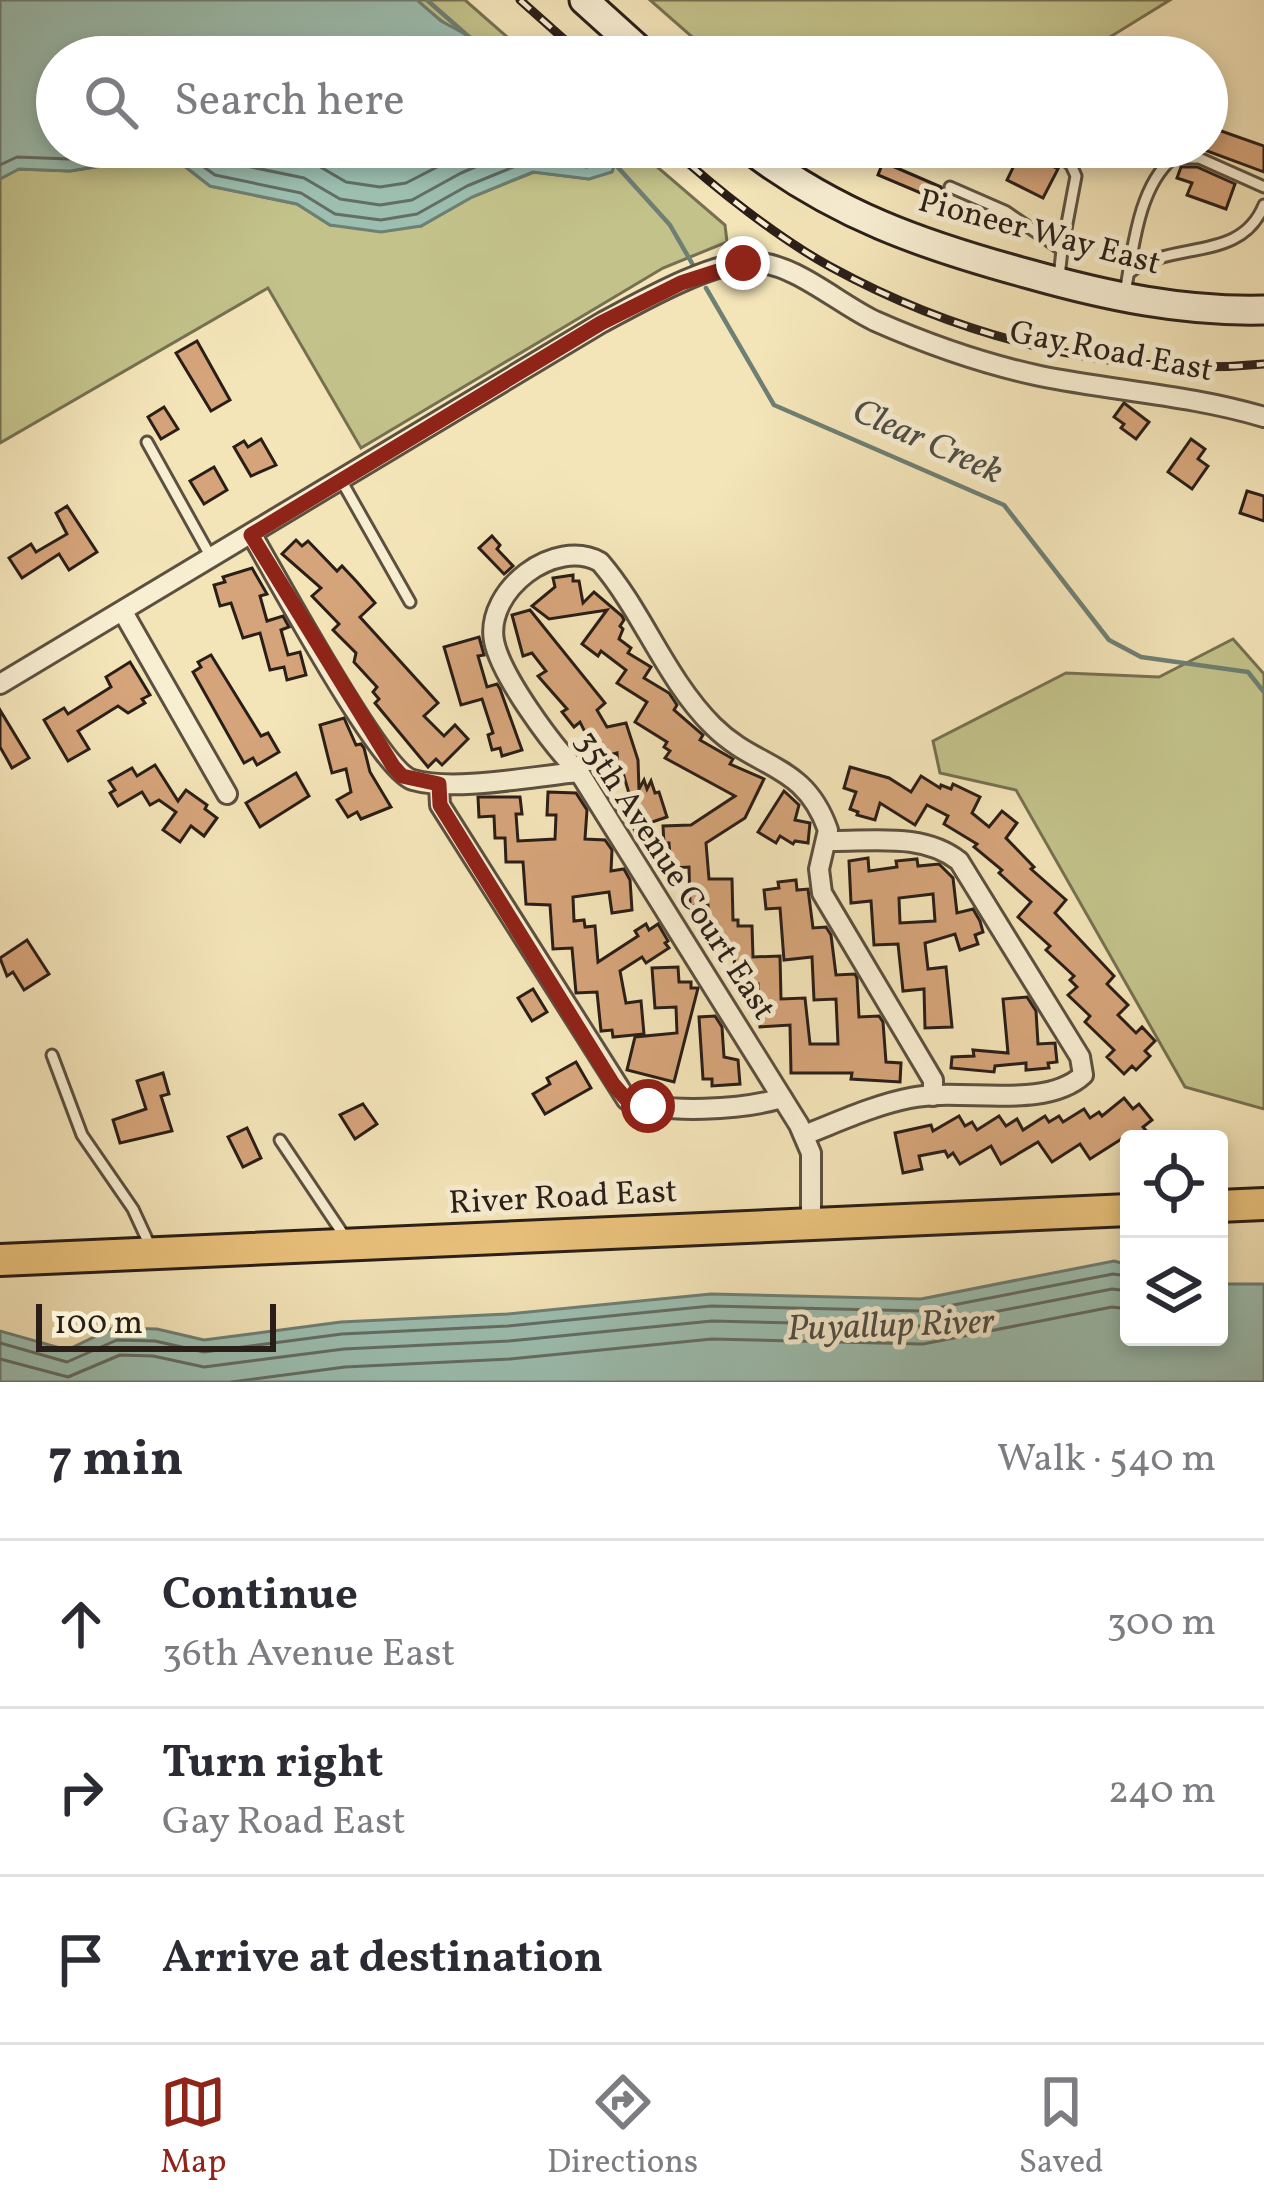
<!DOCTYPE html>
<meta charset="utf-8">
<style>
:root{--surface:#fff;--page:#f7f7f7;--text:#2b2b33;--muted:#7c7c81;--line:#e1e1e2;--accent:#8f2418}
body{margin:0;font-family:Vollkorn,serif;background:var(--page);color:var(--text)}
.controls{position:absolute;right:36px;bottom:36px;display:grid;overflow:hidden;border-radius:12px;box-shadow:0 6px 18px #0003}
.controls button{width:108px;height:108px;display:grid;place-items:center;padding:0;border:0;border-bottom:3px solid var(--line);background:var(--surface);color:var(--text);font:60px sans-serif}
.scale{position:absolute;left:36px;bottom:30px;width:240px;box-sizing:border-box;padding-left:12px;border:6px solid #2a1e18;border-top:0;font-size:33px;line-height:42px;white-space:nowrap;color:#2a1e18;-webkit-text-stroke:9px #f8eed2;paint-order:stroke}
.stop{position:absolute;width:36px;height:36px;margin:-27px;border:9px solid #8f2418;border-radius:50%;background:#fff}
.stop.end{background:#8f2418;border-color:#fff;box-shadow:0 3px 12px #0008}
.list{margin:0;padding:0;list-style:none}
h2{display:flex;justify-content:space-between;align-items:center;height:156px;margin:0;padding:0 48px;font-size:51px}
h2 small{font-size:39px;font-weight:400;color:var(--muted)}
.list li{display:grid;grid-template-columns:78px 1fr auto;gap:36px;align-items:center;box-sizing:border-box;height:168px;padding:0 48px;border-top:3px solid var(--line)}
.list b{display:block;font-size:45px;white-space:nowrap}
.list p{margin:0;font-size:39px;white-space:nowrap;color:var(--muted)}
.list em{font-size:39px;font-style:normal;color:var(--muted)}
.icon{flex:none;width:66px;height:66px;fill:none;stroke:currentColor;stroke-width:2;stroke-linecap:round;stroke-linejoin:round}
.map{position:relative;flex:none;width:1264px;height:1382px;overflow:hidden}
.search{position:absolute;background:var(--surface);box-shadow:0 6px 18px #0003;left:36px;right:36px;top:36px;height:132px;display:flex;align-items:center;gap:30px;box-sizing:border-box;padding:0 42px;border-radius:66px;color:var(--muted);font-size:45px}
.sheet{height:660px;background:var(--surface)}
nav{display:flex;justify-content:space-around;align-items:center;box-sizing:border-box;height:168px;border-top:3px solid var(--line);background:var(--surface);font-size:33px;color:var(--muted)}
nav a{display:grid;justify-items:center;gap:6px}
nav .on{color:var(--accent)}
.map>svg:first-child{display:block}
.green{fill:#c3c28a;stroke:#767051;stroke-width:3}
.water{fill:#9cbfb1;stroke:#6e7f74;stroke-width:3}
.lines{fill:none;stroke-linecap:round;stroke-linejoin:round}
.shore{stroke:#636e64;stroke-width:3}
.stream{stroke:#6e7f74;stroke-width:4.5}
.building{fill:#d6a47a;stroke:#2a1e18;stroke-width:3;fill-rule:evenodd}
.service-casing{stroke:#5c5040;stroke-width:15}
.minor-casing{stroke:#5c5040;stroke-width:24}
.secondary-casing{stroke:#2a1e18;stroke-width:33}
.primary-casing{stroke:#2a1e18;stroke-width:36}
.service{stroke:#f8eed2;stroke-width:9}
.minor{stroke:#f8eed2;stroke-width:18}
.secondary{stroke:#f8eed2;stroke-width:27}
.primary{stroke:#eac27c;stroke-width:30}
.rail-casing{stroke:#2a1e18;stroke-width:9}
.rail{stroke:#f8eed2;stroke-width:4.5;stroke-dasharray:14;stroke-linecap:butt}
.route{stroke:#8f2418;stroke-width:15}
.labels{text-anchor:middle;dominant-baseline:central;stroke-width:10;stroke-linejoin:round;paint-order:stroke}
.street-label{font-size:33px;fill:#2a1e18;stroke:#f8eed2}
.water-label{font-size:36px;font-style:italic;fill:#4c4e46;stroke:#f8eed2}
</style>
<div class="map">
<svg width="1264" height="1382" viewBox="0 0 1264 1382">
<rect width="100%" height="100%" fill="#f4e5b9"/>
<filter id="stains"><feTurbulence type="fractalNoise" baseFrequency=".00167" numOctaves="4"/><feColorMatrix values="0 0 0 0 .2 0 0 0 0 .09 0 0 0 0 .02 0 0 0 .5 -.17"/></filter>
<radialGradient id="worn" r=".72"><stop offset=".6" stop-color="#630" stop-opacity="0"/><stop offset="1" stop-color="#630" stop-opacity=".3"/></radialGradient>
<g class="green">
<path d="M417,0h48l65,57c-37,0 -86,-30 -113,-57z"/>
<polygon points="650,0 1170,0 1110,37 1057,57 715,57"/>
<polygon points="611,147 634,147 725,225 727,242 663,268 361,448 268,288 0,443 0,179 18,169 70,171 139,160 178,161 210,186 297,204 330,225 421,226 472,197 534,172 589,179 612,171 616,158"/>
<polygon points="1233,639 1264,674 1264,1109 1185,1087 1016,790 940,773 933,741 1066,673 1159,677"/>
</g>
<g class="water">
<polygon points="0,0 417,0 441,21 508,57 57,57 57,147 611,147 617,158 612,172 589,179 533,172 472,197 421,226 381,232 330,225 297,204 210,186 178,161 139,160 70,171 19,169 0,179"/>
<polygon points="1114,1261 1129,1265 1129,1337 1219,1337 1219,1284 1264,1284 1264,1382 0,1382 0,1331 67,1350 113,1328 157,1329 204,1340 341,1322 507,1314 711,1294 921,1299"/>
</g>
<g class="lines">
<g class="shore">
<polyline points="204,147 222,161 304,178 340,199 380,205 412,200 461,173 522,147"/>
<polyline points="245,147 312,162 346,182 380,187 406,183 476,147"/>
<polyline points="0,165 17,157 69,159 138,148 179,149 215,175 301,193 335,214 381,220 417,214 467,186 530,160 587,167 601,161 601,147"/>
<polyline points="0,1343 67,1362 117,1340 155,1341 204,1352 342,1334 508,1326 711,1306 922,1311 1113,1274 1129,1276"/>
<polyline points="0,1359 68,1377 120,1355 153,1356 204,1367 344,1349 509,1341 712,1321 922,1326 1112,1289 1129,1291"/>
<polyline points="232,1382 345,1367 510,1359 712,1339 923,1344 1112,1307 1129,1309"/>
</g>
<g class="stream">
<polyline points="427,0 468,36"/>
<polyline points="614,163 670,225 693,265"/>
<polyline points="706,288 774,405 1004,505 1109,640 1141,657 1248,672 1264,692"/>
</g>
</g>
<g class="building">
<polygon points="1207,126 1264,146 1264,172 1202,149 1187,149 1207,147"/>
<polygon points="1021,151 1058,169 1043,198 1007,180"/>
<polygon points="883,162 941,187 945,195 942,202 878,175"/>
<polygon points="1181,167 1197,167 1235,184 1226,209 1187,195 1192,183 1177,178"/>
<polygon points="197,341 230,400 211,411 176,353"/>
<polygon points="1124,403 1149,422 1136,439 1121,428 1124,424 1114,417"/>
<polygon points="164,407 178,429 161,439 148,417"/>
<polygon points="261,439 276,465 251,476 234,447 244,441 248,447"/>
<polygon points="1191,439 1205,449 1198,459 1208,466 1192,489 1168,472"/>
<polygon points="214,467 227,490 204,504 190,481"/>
<polygon points="1247,491 1264,496 1264,521 1240,513"/>
<polygon points="67,506 97,552 69,570 59,554 22,578 9,558 31,544 36,552 67,534 56,513"/>
<polygon points="492,536 500,545 497,549 513,566 504,574 479,548"/>
<polygon points="296,540 302,546 308,541 337,571 342,566 357,582 375,603 360,617 438,703 424,716 444,736 455,725 468,739 442,765 436,759 428,767 375,703 379,699 373,692 377,687 354,662 356,653 333,630 339,624 312,596 321,588 282,554"/>
<polygon points="252,568 267,594 260,596 267,621 283,616 289,627 281,630 288,655 300,652 306,675 287,680 284,667 270,670 260,633 243,638 231,603 220,606 214,585 225,582 223,577"/>
<polygon points="573,575 573,581 579,581 583,603 594,592 622,616 624,620 620,626 623,629 619,639 631,648 628,653 651,667 644,678 669,693 677,705 674,710 703,735 700,740 733,759 730,764 764,779 745,818 706,843 709,879 732,879 733,920 738,920 738,926 752,926 753,957 780,956 781,999 805,998 810,1044 838,1044 836,999 814,1000 812,957 784,960 780,908 766,909 764,890 779,888 778,882 796,880 797,890 808,889 813,928 826,927 831,935 836,975 855,974 857,978 859,1017 879,1016 883,1022 886,1062 901,1063 900,1082 851,1079 852,1073 791,1073 790,1025 760,1027 758,984 735,985 734,946 710,947 708,905 690,906 689,867 671,868 669,843 664,843 663,826 691,825 735,796 665,758 670,751 664,747 667,742 635,722 647,702 617,683 626,670 601,651 598,656 582,644 607,610 549,619 532,606 555,587 553,578"/>
<polygon points="530,610 605,703 597,710 607,727 626,723 638,760 639,789 644,780 647,789 651,781 655,793 659,792 667,817 640,826 641,835 636,836 626,801 631,800 623,773 618,773 617,753 598,758 580,722 574,727 562,712 567,709 538,676 546,671 532,653 523,656 512,615"/>
<polygon points="479,637 484,655 478,656 487,687 497,684 500,689 522,750 502,756 500,748 492,750 488,735 493,733 482,699 461,705 444,647"/>
<polygon points="211,655 261,736 268,733 279,752 257,765 253,758 244,763 193,672 201,667 198,662"/>
<polygon points="130,662 150,695 142,699 145,703 128,713 118,706 78,731 89,749 68,761 44,720 64,708 68,714 111,687 106,677"/>
<polygon points="0,710 29,758 12,768 0,747"/>
<polygon points="344,718 356,745 361,744 364,748 370,772 391,807 361,819 357,812 348,817 337,800 351,792 346,769 332,773 320,725"/>
<polygon points="155,765 178,801 186,790 207,805 205,809 217,818 204,836 191,826 180,842 163,830 176,812 159,800 150,805 142,792 118,806 110,793 115,790 109,781 132,768 137,776"/>
<polygon points="850,767 889,778 911,792 921,776 940,788 941,785 951,789 953,784 980,797 972,813 989,827 1002,811 1017,823 1006,838 1034,867 1031,869 1066,900 1055,913 1114,976 1107,984 1128,1005 1118,1015 1136,1033 1142,1027 1155,1041 1145,1051 1150,1056 1136,1070 1132,1066 1124,1074 1107,1057 1114,1050 1085,1022 1090,1016 1068,995 1077,987 1070,980 1074,976 1046,950 1050,946 1018,917 1031,902 999,873 1002,870 974,847 977,844 944,824 948,816 927,805 915,825 880,803 875,820 857,815 858,812 850,809 856,792 844,788"/>
<polygon points="296,773 309,796 260,827 246,803"/>
<polygon points="784,791 799,805 795,820 810,823 808,843 795,841 793,844 780,836 776,843 758,832"/>
<polygon points="548,792 576,793 587,810 585,839 605,840 612,850 611,871 624,869 630,880 632,910 612,913 609,892 573,897 574,921 584,920 585,927 595,926 598,962 638,936 635,931 646,924 649,930 658,924 668,941 665,943 669,948 646,963 642,957 620,971 626,1003 641,1001 644,1034 613,1037 612,1030 601,1031 597,992 576,993 572,948 553,949 550,905 526,904 523,862 506,862 505,838 495,838 494,816 479,817 478,797 520,797 522,814 516,814 518,841 555,839 556,815 547,815"/>
<path d="M868,858l1,13 28,-4 -1,-6 21,-2 1,7 21,-2 14,14 4,35 16,-4 7,12 3,11 -8,3 3,9 -18,6 -5,-16 -30,9 3,26 18,-2 6,60 -27,1 -1,-39 -21,2 -5,-47 -24,1 -3,-44 -20,2 -2,-42zM933,894l2,27 -35,2 -1,-25z"/>
<polygon points="27,940 49,974 24,990 13,972 7,976 0,958"/>
<polygon points="678,967 679,982 691,982 691,988 698,988 674,1082 627,1070 635,1037 677,1033 676,1007 655,1008 652,968"/>
<polygon points="533,989 547,1012 532,1021 518,998"/>
<polygon points="1027,997 1036,1011 1038,1044 1055,1043 1057,1062 1048,1063 1049,1068 1026,1070 1026,1063 995,1066 994,1072 951,1068 952,1057 974,1056 973,1050 1008,1053 1003,999"/>
<polygon points="715,1016 722,1027 724,1057 738,1060 740,1084 712,1086 712,1079 703,1079 699,1017"/>
<polygon points="576,1062 591,1088 545,1114 533,1094 550,1084 547,1078"/>
<polygon points="163,1073 169,1094 161,1096 172,1131 120,1143 113,1120 146,1109 137,1081"/>
<polygon points="1124,1098 1133,1109 1139,1104 1152,1120 1143,1127 1153,1139 1123,1138 1090,1159 1080,1144 1052,1162 1038,1142 1001,1164 991,1146 960,1164 953,1153 948,1157 945,1151 919,1156 922,1169 903,1173 895,1133 931,1125 933,1131 959,1116 965,1126 972,1122 977,1130 999,1116 1006,1126 1017,1119 1023,1130 1045,1116 1049,1122 1059,1116 1063,1122 1084,1109 1090,1118 1099,1112 1102,1116"/>
<polygon points="363,1104 377,1124 355,1139 340,1115"/>
<polygon points="247,1128 261,1158 243,1167 228,1137"/>
</g>
<g class="lines">
<defs>
<g id="service">
<polyline points="1050,147 1071,165 1076,176 1062,250"/>
<polyline points="950,187 1005,211 1062,250 1059,277"/>
<path d="M1129,273c42,-34 111,-9 135,-68"/>
<path d="M1125,293c8,-43 13,-106 48,-135h26l65,29"/>
<polyline points="147,442 212,559"/>
<polyline points="341,480 410,602"/>
<polyline points="52,1055 82,1135 133,1209 151,1248"/>
<polyline points="280,1140 347,1240"/>
</g>
<g id="minor">
<path d="M252,535c23,39 129,237 161,245 42,12 121,-4 166,-8"/>
<polyline points="123,612 227,794"/>
<path d="M0,684l601,-361c38,-20 108,-61 151,-61 43,1 85,41 123,59 52,23 109,43 165,55 75,15 150,19 224,41"/>
<path d="M439,785l1,20 187,295c39,14 115,10 155,-2"/>
<path d="M804,1135c34,-13 70,-30 106,-37 50,-11 134,13 173,-23l-3,-18 -121,-196c-37,-29 -88,-19 -133,-20"/>
<path d="M811,1223v-70l-12,-28 -220,-353c-26,-25 -78,-96 -85,-131 -9,-51 61,-104 106,-79 43,50 65,116 113,164 44,44 91,36 115,104l-9,39 3,24 111,187v16"/>
</g>
<g id="secondary">
<polyline points="584,0 647,57"/>
<path d="M747,147c89,68 175,98 282,127 78,22 154,38 235,36"/>
</g>
<g id="primary">
<polyline points="1219,1206 1264,1204"/>
<polyline points="0,1260 1129,1210"/>
</g>
</defs>
<use href="#service" class="service-casing"/>
<use href="#minor" class="minor-casing"/>
<use href="#secondary" class="secondary-casing"/>
<use href="#primary" class="primary-casing"/>
<use href="#service" class="service"/>
<use href="#minor" class="minor"/>
<use href="#secondary" class="secondary"/>
<use href="#primary" class="primary"/>
<defs>
<g id="rail">
<polyline points="520,0 584,57"/>
<path d="M670,147c45,41 108,91 161,120 130,71 286,111 433,97"/>
</g>
</defs>
<use href="#rail" class="rail-casing"/>
<use href="#rail" class="rail"/>
</g>
<g class="lines">
<polyline class="route" points="648,1106 627,1100 613,1084 440,805 439,784 402,776 393,766 251,535 601,323 681,283 743,263"/>
</g>
<g class="labels">
<g class="street-label">
<text transform="translate(1039 234) rotate(15)">Pioneer Way East</text>
<text transform="translate(1111 353) rotate(11)">Gay Road East</text>
<text transform="translate(674 876) rotate(57)">35th Avenue Court East</text>
<text transform="translate(563 1199) rotate(-3)">River Road East</text>
</g>
<g class="water-label">
<text transform="translate(927 443) rotate(24)">Clear Creek</text>
<text transform="translate(891 1327) rotate(-2)">Puyallup River</text>
</g>
</g>
<rect width="100%" height="100%" filter="url(#stains)"/>
<rect width="100%" height="100%" fill="url(#worn)"/>
</svg>
<div class="controls">
<button><svg class="icon" aria-label="locate" viewBox="0 0 24 24"><circle cx="12" cy="12" r="6"/><path d="M12 2v4M12 18v4M2 12h4M18 12h4"/></svg></button>
<button><svg class="icon" aria-label="layers" viewBox="0 0 24 24"><path d="M12 4l9 5-9 5-9-5zM3 14l9 5 9-5"/></svg></button>
</div>
<div class="scale">100 m</div>
<div class="stop" style="left:648px;top:1106px"></div>
<div class="stop end" style="left:743px;top:263px"></div>
<div class="search"><svg class="icon" aria-label="search" viewBox="0 0 24 24"><circle cx="10" cy="10" r="6"/><path d="M15 15l6 6"/></svg>Search here</div>
</div>
<section class="sheet">
<h2>7 min<small>Walk · 540 m</small></h2>
<ul class="list">
<li><svg class="icon" aria-label="ahead" viewBox="0 0 24 24"><path d="M12 20V5M6 11l6-6 6 6"/></svg><div><b>Continue</b><p>36th Avenue East</p></div><em>300 m</em></li>
<li><svg class="icon" aria-label="right" viewBox="0 0 24 24"><path d="M7 20v-9h11M14 6l5 5-5 5"/></svg><div><b>Turn right</b><p>Gay Road East</p></div><em>240 m</em></li>
<li><svg class="icon" aria-label="arrive" viewBox="0 0 24 24"><path d="M6 21V4h12l-3 4 3 4H6"/></svg><div><b>Arrive at destination</b></div></li>
</ul>
</section>
<nav>
<a class="on"><svg class="icon" aria-label="map" viewBox="0 0 24 24"><path d="M3 6l6-2 6 2 6-2v14l-6 2-6-2-6 2zM9 4v14M15 6v14"/></svg>Map</a>
<a><svg class="icon" aria-label="directions" viewBox="0 0 24 24"><path d="M12 3l9 9-9 9-9-9zM9 14v-3h6M13 9l2 2-2 2"/></svg>Directions</a>
<a><svg class="icon" aria-label="saved" viewBox="0 0 24 24"><path d="M7 4h10v16l-5-4-5 4z"/></svg>Saved</a>
</nav>
